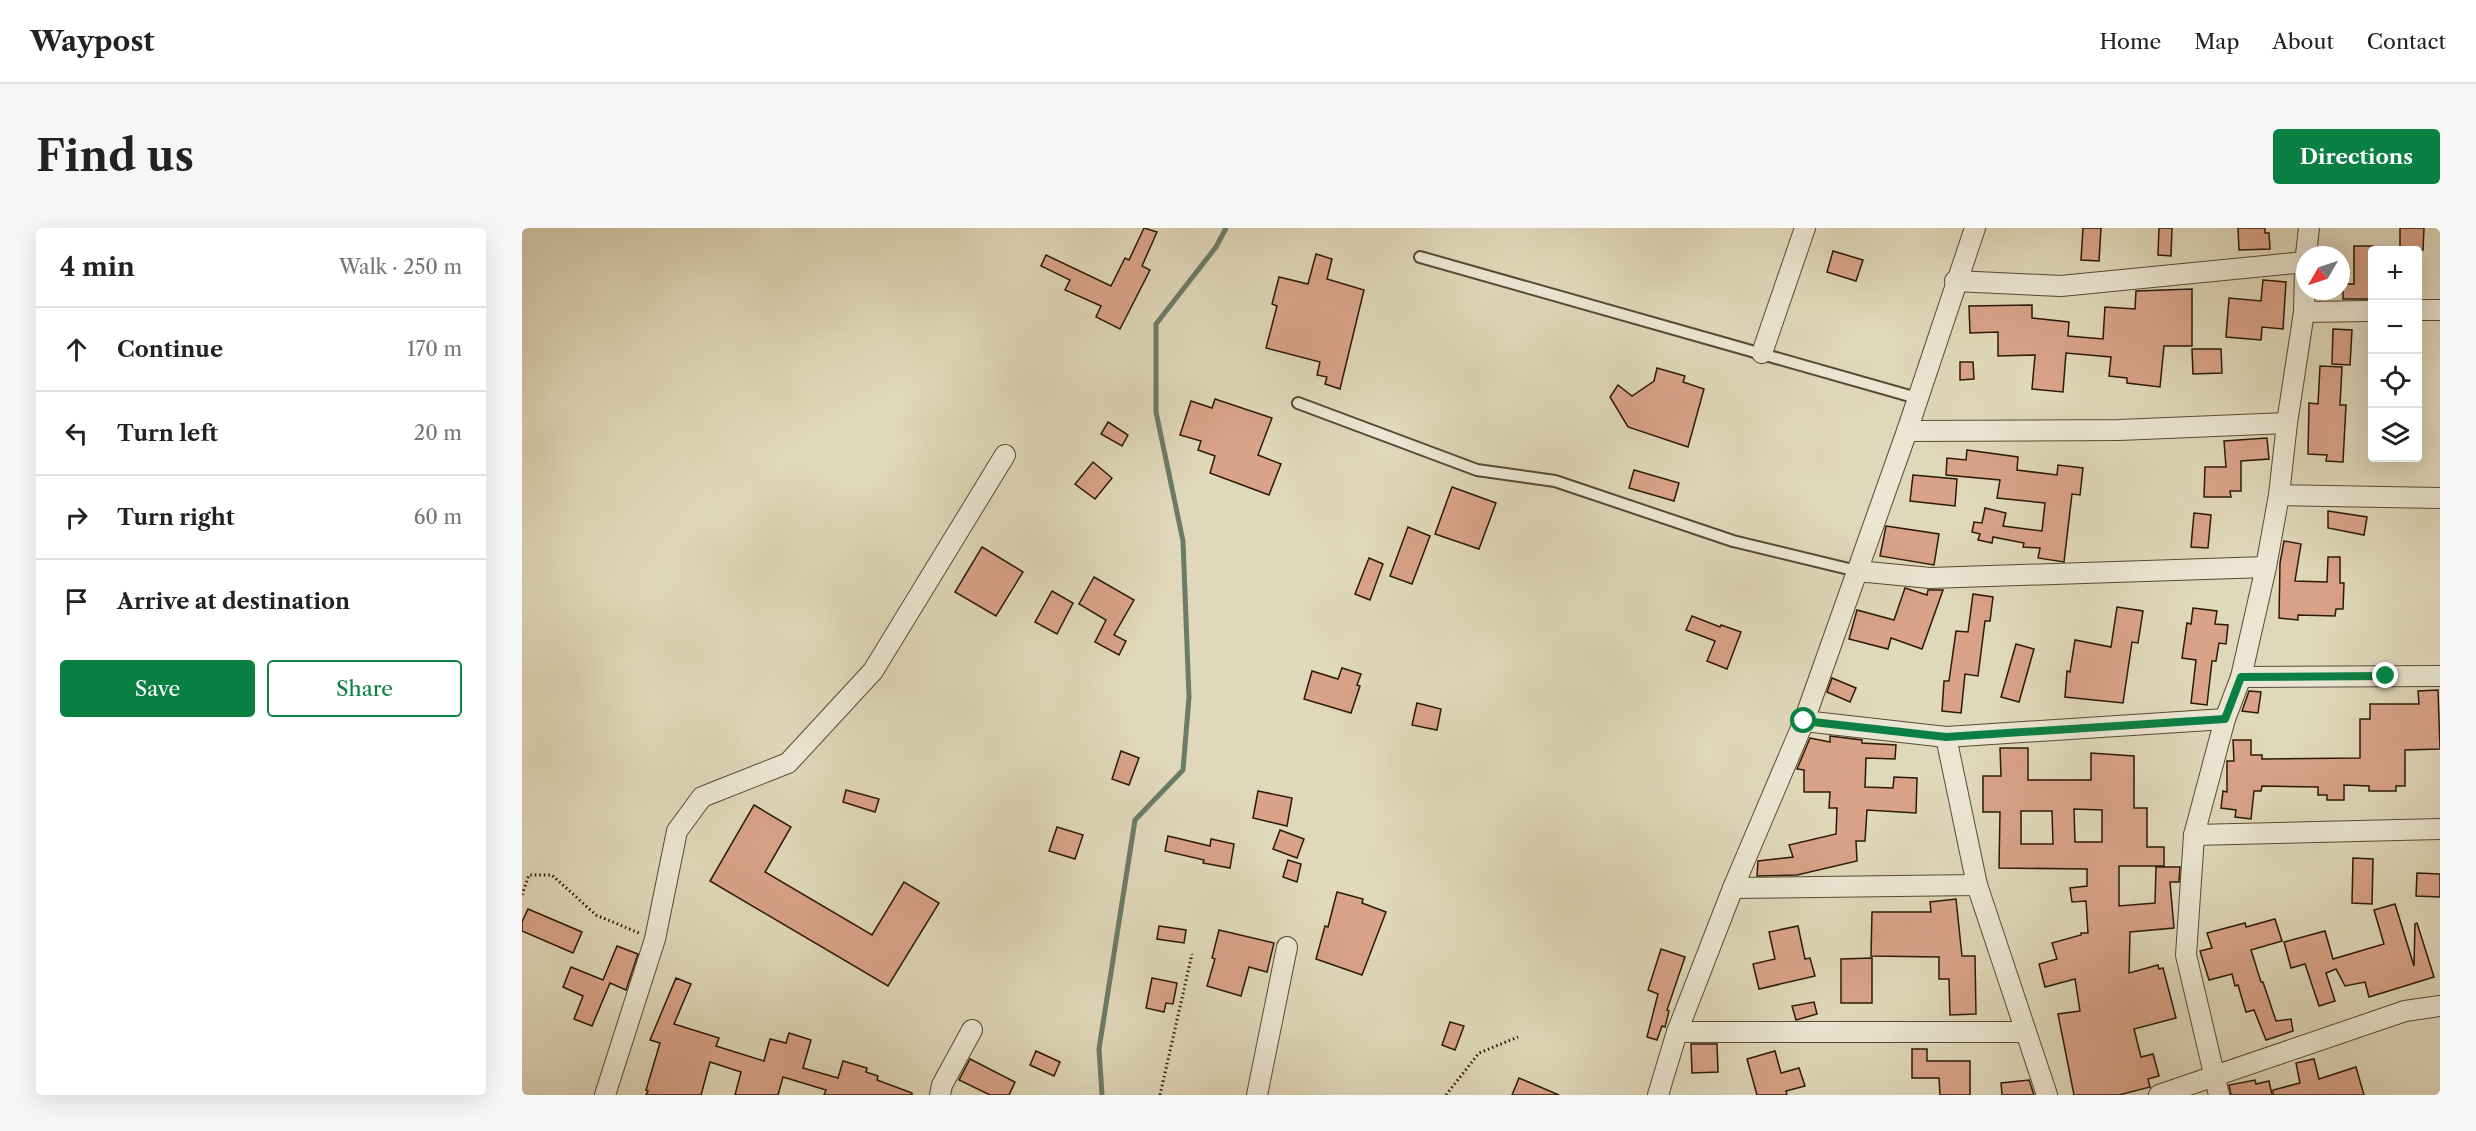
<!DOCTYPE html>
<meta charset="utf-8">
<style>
:root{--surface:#fff;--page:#f6f6f6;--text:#222;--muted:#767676;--line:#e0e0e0;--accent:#0b8043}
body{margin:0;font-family:"Libre Caslon Text",serif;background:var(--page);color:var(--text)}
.controls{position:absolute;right:18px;top:18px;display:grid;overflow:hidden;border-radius:6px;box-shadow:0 6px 24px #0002}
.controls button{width:54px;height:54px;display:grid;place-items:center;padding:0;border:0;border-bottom:2px solid var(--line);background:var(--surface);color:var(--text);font:30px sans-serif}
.compass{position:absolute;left:1774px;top:18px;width:54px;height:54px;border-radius:50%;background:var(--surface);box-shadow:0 6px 24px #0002;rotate:231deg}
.stop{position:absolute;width:18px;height:18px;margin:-14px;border:4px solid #0b8043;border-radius:50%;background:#fff}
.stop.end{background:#0b8043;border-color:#fff;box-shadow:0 2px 6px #0008}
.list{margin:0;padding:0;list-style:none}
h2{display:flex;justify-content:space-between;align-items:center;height:78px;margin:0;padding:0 24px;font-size:26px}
h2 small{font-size:20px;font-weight:400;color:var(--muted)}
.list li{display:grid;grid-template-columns:39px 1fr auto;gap:18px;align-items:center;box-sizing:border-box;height:84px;padding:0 24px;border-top:2px solid var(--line)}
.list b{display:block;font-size:22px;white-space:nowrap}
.list em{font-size:20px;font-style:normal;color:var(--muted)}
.actions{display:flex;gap:12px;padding:18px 24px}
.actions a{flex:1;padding:14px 0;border:2px solid var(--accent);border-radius:6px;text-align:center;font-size:21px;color:var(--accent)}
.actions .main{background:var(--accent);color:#fff}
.icon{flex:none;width:33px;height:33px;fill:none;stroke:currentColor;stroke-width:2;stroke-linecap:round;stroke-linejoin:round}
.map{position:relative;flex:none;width:1918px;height:867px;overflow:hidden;border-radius:6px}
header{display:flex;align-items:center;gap:36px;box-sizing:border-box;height:84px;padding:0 30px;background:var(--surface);border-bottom:2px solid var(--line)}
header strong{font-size:28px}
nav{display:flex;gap:33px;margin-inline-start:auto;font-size:21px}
.intro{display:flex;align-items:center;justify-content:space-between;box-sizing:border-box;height:144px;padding:0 36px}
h1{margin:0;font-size:42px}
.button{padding:15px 27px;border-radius:6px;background:var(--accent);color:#fff;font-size:21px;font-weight:700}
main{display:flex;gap:36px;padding:0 36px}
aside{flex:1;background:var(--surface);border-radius:6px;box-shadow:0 6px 24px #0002}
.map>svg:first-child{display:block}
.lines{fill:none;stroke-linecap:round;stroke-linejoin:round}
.stream{stroke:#6b7b68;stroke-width:5}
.building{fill:#d9a289;stroke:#2b1a06;stroke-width:1.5;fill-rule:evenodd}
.service-casing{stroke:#584a33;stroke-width:14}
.minor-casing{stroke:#584a33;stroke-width:22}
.path{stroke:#2b1a06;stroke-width:3;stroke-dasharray:1.5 3;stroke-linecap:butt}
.service{stroke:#ebe6d2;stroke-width:10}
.minor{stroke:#ebe6d2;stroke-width:20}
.route{stroke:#0b8043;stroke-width:8}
</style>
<header>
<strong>Waypost</strong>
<nav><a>Home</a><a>Map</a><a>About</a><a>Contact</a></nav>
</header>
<div class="intro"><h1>Find us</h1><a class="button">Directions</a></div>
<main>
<aside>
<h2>4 min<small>Walk · 250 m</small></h2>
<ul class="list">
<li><svg class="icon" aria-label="ahead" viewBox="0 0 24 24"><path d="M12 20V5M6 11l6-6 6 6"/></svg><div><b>Continue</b></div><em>170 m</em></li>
<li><svg class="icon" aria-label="left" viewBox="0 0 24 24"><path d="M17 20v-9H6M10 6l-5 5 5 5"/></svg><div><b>Turn left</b></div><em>20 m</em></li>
<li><svg class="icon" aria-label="right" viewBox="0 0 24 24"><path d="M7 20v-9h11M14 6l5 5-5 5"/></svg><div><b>Turn right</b></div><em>60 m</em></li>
<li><svg class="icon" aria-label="arrive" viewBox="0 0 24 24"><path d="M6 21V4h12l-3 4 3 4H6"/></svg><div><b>Arrive at destination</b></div></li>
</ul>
<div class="actions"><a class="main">Save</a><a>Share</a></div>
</aside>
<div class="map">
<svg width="1918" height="867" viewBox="0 0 1918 867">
<rect width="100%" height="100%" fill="#e0d8ba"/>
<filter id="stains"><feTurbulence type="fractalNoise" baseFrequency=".00333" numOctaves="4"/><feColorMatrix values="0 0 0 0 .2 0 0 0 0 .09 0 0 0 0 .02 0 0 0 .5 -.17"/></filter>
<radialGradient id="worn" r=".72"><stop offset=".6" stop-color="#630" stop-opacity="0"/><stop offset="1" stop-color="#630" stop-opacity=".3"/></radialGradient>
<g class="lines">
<polyline class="stream" points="580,867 577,821 613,592 661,542 667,469 661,313 634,184 634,96 694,19 704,0"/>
</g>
<g class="building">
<polygon points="622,0 635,4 620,38 628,42 598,101 574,89 579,78 543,62 548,52 519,38 524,27 589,58 603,30 607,32"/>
<polygon points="1561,0 1579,0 1577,33 1559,32"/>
<polygon points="1637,0 1650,0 1649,28 1636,27"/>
<polygon points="1716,0 1743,0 1743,5 1747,5 1748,21 1717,22"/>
<polygon points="1878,0 1902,0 1901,22 1878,22"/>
<polygon points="1832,18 1851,18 1848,71 1821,71 1821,56 1832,56"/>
<polygon points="1311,23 1341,32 1334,53 1305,44"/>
<polygon points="794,26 810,31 805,51 842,62 818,161 803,156 805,149 795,147 798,134 744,120 755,78 750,76 757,49 786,56"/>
<polygon points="1741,52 1764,54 1761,101 1740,99 1739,112 1704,109 1707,70 1739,73"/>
<polygon points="1670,61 1670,118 1642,118 1638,159 1605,155 1605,150 1587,148 1589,129 1544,125 1541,164 1510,161 1513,127 1476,128 1476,104 1448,105 1447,78 1510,77 1510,90 1547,94 1546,108 1581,111 1583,79 1613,81 1614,63"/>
<polygon points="1811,101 1830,102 1828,137 1810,136"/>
<polygon points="1670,121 1699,121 1700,145 1671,146"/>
<polygon points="1438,134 1451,134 1452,151 1438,152"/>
<polygon points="1798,138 1820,139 1818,177 1824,177 1821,234 1804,233 1805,227 1786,226 1787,175 1796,176"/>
<polygon points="1135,140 1163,148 1161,154 1182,161 1166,219 1106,199 1088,169 1096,157 1110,168 1132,153"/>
<polygon points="693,171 750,190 736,227 759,236 747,267 688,245 693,228 676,222 679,213 658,207 669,173 690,180"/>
<polygon points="586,194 606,207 600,218 579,206"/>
<polygon points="1745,210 1747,231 1719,233 1719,263 1708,263 1709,269 1682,269 1683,239 1704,239 1702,213"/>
<polygon points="1445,222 1496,229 1495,242 1535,247 1536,237 1561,240 1558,267 1550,266 1542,334 1516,330 1518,320 1501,319 1502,315 1471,309 1470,315 1456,312 1458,306 1450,304 1452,294 1460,295 1463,280 1484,285 1481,298 1520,303 1523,275 1475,270 1478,252 1424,247 1425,230 1444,232"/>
<polygon points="571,234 590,250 573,271 553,256"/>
<polygon points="1112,242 1157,255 1152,273 1107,260"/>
<polygon points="1391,247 1435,251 1433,278 1388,273"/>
<polygon points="930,259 974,275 957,321 913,306"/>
<polygon points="1806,283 1845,289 1842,307 1806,300"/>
<polygon points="1672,285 1689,287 1686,320 1669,319"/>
<polygon points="1364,298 1417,306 1412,337 1358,328"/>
<polygon points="886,299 908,308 890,356 868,348"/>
<polygon points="1762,313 1779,316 1773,353 1805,354 1806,329 1818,329 1818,355 1822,355 1821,381 1814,381 1813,388 1776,387 1776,392 1757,390 1758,335"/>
<polygon points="460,319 501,344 474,388 433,364"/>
<polygon points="847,330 861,336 848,372 833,366"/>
<polygon points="572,349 612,372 592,407 604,413 597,427 573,414 584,392 557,376"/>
<polygon points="1383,360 1405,367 1406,362 1421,362 1400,421 1369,410 1366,421 1327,411 1335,382 1372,392"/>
<polygon points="530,363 551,375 535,406 513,394"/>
<polygon points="1451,366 1471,369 1468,393 1463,393 1456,448 1443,446 1439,485 1420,483 1422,453 1427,453 1434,403 1446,404"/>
<polygon points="1595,379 1621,383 1616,415 1610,414 1601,475 1543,469 1545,443 1548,444 1553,412 1589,419"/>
<polygon points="1671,380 1695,383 1693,396 1706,397 1704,416 1697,415 1694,433 1690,433 1685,477 1669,475 1674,432 1660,430 1665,395 1669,396"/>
<polygon points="1170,388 1198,399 1199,397 1219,404 1205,441 1185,433 1193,413 1164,402"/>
<polygon points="1494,416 1512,421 1497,474 1479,469"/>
<polygon points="820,440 839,446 835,457 838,458 829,485 782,471 790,443 816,451"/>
<polygon points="1310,450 1334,460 1328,474 1305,464"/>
<polygon points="1916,462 1918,521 1883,522 1883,558 1874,558 1874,563 1847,563 1847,558 1822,557 1822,572 1805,572 1805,567 1796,567 1796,559 1740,558 1739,563 1732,563 1729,591 1713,589 1714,582 1699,580 1701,563 1705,564 1705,533 1712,533 1711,512 1729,512 1729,527 1740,527 1740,531 1838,530 1838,491 1848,491 1848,476 1897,476 1896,463"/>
<polygon points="1727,463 1739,464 1736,485 1720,483"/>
<polygon points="895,475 919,481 915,502 890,497"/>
<polygon points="1308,508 1340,512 1340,515 1374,517 1373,531 1344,530 1343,559 1371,560 1372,549 1395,550 1394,585 1345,582 1343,613 1334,613 1335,633 1275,647 1235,648 1236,633 1271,629 1267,617 1314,606 1315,580 1307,580 1308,564 1282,564 1282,542 1275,541 1288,510 1308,514"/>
<path d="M1478,520h28v32h63v-27l43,3v52h13v39h17v19h-45v40l36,-3 1,-36h24l-1,15h-9l4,46 -44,4 -1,41 29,-8 1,4 4,-1 13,50 -42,11 7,28 12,-3 6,22 -11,3 2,8 -31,8h-45l-16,-81 22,-3 -5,-32 -30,8 -6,-23 18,-5 -5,-16 29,-8v-2h7l-2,-32 -14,1 -2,-14 17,-2v-17l-88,-1 1,-56h-17v-36h18zM1552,581l28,1v32h-27zM1499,583h31l1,33h-32z"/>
<polygon points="599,523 617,530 607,557 590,551"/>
<polygon points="324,562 357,571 353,584 321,574"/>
<polygon points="736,563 770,570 765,598 731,590"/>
<polygon points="232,577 269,599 243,644 350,707 382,654 417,675 366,758 188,653"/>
<polygon points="535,599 561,607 553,631 527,623"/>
<polygon points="758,602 782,611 775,630 751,621"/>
<polygon points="646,608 688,618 689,611 712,616 708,640 681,635 682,632 643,623"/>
<polygon points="1831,630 1851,631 1850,676 1830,675"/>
<polygon points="766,632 779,636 775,654 761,649"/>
<polygon points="1895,645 1918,646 1918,669 1894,668"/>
<polygon points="815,664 841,671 840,675 864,684 840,747 794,731 803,698 806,699"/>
<polygon points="1434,671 1440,728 1453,728 1454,786 1428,787 1427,751 1417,751 1417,729 1349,728 1350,684 1409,684 1408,674"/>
<polygon points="1873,676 1892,738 1893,696 1895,695 1912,749 1847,769 1843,754 1823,758 1814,741 1804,745 1813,773 1797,778 1783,736 1769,740 1762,714 1803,703 1811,731 1862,716 1852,682"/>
<polygon points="6,681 60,704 51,725 0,703 0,694"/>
<polygon points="1753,691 1760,713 1729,722 1739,754 1741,754 1754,793 1769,791 1771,803 1744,812 1732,782 1724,784 1716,757 1713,758 1710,746 1687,752 1678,723 1690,720 1685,705 1723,695 1724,699"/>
<polygon points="637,698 664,702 662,715 635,711"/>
<polygon points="1276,698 1283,731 1288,730 1293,748 1237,761 1231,736 1253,731 1247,704"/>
<polygon points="697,702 752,715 745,744 727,739 719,768 685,758 693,731 690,730"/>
<polygon points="95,718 116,726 104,762 88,755 70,798 52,791 61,768 41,759 49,739 81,752"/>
<polygon points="1139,721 1163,729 1145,782 1147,783 1143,799 1140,798 1135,812 1125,809 1136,766 1126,762"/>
<polygon points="1350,730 1350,775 1319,775 1319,731"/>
<polygon points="154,750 169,756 152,796 197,810 194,818 242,833 248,811 264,815 267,805 289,812 281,840 316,850 321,833 345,840 344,844 356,848 355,852 390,865 390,867 302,867 304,862 261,849 256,867 213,867 219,844 188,834 179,867 124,867 126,863 124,862 138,815 128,812"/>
<polygon points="630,750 655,755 651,776 644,775 642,784 624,780"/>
<polygon points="1292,774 1295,786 1274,792 1270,778"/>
<polygon points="928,794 942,798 933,822 920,817"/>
<polygon points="1169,816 1195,816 1196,844 1170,845"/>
<polygon points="1390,821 1405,821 1405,833 1448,833 1448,867 1418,867 1417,850 1390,850"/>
<polygon points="514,823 538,834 532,848 508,837"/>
<polygon points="1253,823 1259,845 1277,840 1283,858 1264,863 1265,867 1235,867 1225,831"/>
<polygon points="448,831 493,854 487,867 468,867 437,852"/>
<polygon points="1792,831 1797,851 1834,839 1842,867 1751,867 1751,862 1778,855 1774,835"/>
<polygon points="997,850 1037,867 990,867"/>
<polygon points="1507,852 1512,867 1480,867 1479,855"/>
<polygon points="1733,852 1734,856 1747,853 1750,867 1709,867 1707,857"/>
</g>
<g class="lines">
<defs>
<g id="service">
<polyline points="898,29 1395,170"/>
<polyline points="776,175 955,242 1033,253 1211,313 1335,343"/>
</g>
<g id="minor">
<polyline points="1784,27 1787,0"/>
<polyline points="1433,53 1539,58 1783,34"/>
<polyline points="1896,82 1918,82"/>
<polyline points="1782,84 1850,83"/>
<polyline points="1240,125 1283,0"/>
<polyline points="1385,203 1597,202 1765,195"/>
<polyline points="1757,267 1918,270"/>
<polyline points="1335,343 1408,350 1744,339"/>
<polyline points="1719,449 1918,448"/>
<polyline points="1282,493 1424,509 1703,491"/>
<polyline points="1424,509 1455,657 1525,867"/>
<polyline points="1672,607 1918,601"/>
<polyline points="1211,660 1455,657"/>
<polyline points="1155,804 1503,804"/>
<polyline points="83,867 133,711 155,603 180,569 266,535 351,443 483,227"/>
<polyline points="418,867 420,857 450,802"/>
<polyline points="735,867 765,719"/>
<polyline points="1136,867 1155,804 1211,660 1282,493 1385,203 1453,0"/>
<polyline points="1637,867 1883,783 1918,778"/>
<polyline points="1697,867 1664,727 1672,607 1703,491 1719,449 1744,339 1757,267 1765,195 1782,84 1783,39"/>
</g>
</defs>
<use href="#service" class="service-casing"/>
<use href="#minor" class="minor-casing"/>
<g class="path">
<polyline points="0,667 7,647 30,647 74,687 117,705"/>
<polyline points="638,867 670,726"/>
<polyline points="924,867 957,825 996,809"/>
</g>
<use href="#service" class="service"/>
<use href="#minor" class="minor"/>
</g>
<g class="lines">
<polyline class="route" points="1282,493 1424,509 1703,491 1719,449 1864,448"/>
</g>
<rect width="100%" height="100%" filter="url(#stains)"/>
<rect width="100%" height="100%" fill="url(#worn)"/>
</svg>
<div class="controls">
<button>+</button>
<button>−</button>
<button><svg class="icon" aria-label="locate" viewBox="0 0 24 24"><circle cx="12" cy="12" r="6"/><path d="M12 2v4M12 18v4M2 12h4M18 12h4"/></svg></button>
<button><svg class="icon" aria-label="layers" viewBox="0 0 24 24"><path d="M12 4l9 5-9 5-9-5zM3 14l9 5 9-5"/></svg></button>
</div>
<svg class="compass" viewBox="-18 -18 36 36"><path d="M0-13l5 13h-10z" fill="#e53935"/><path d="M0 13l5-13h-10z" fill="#767676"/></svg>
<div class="stop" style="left:1282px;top:493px"></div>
<div class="stop end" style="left:1864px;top:448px"></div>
</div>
</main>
